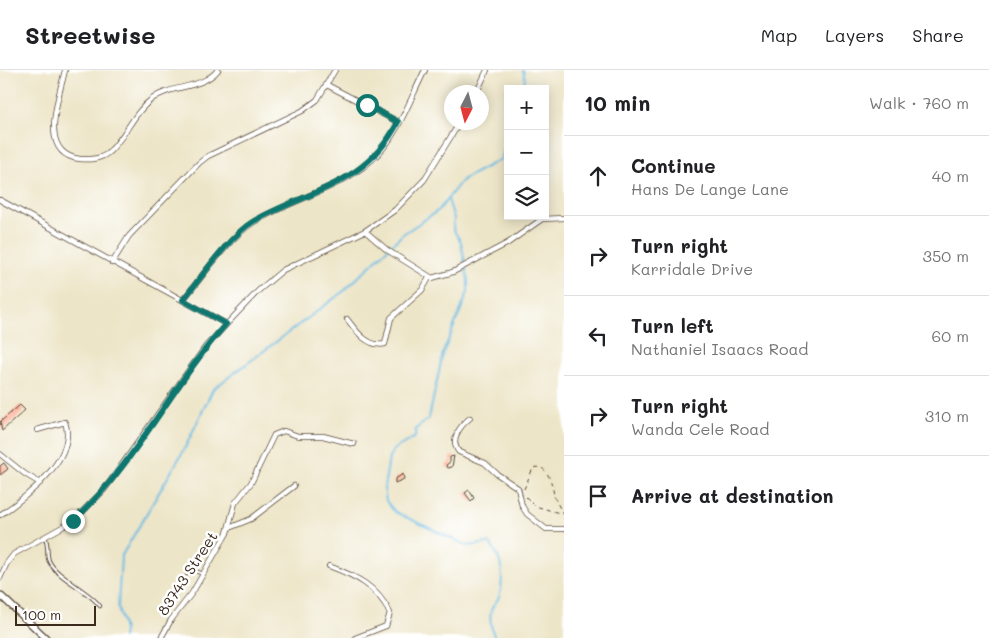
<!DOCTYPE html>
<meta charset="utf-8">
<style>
:root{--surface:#fff;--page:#f6f6f6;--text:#202124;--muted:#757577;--line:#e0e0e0}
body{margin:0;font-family:Mali,sans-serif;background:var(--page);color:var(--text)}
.controls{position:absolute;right:15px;top:15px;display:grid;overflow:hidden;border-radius:0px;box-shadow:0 2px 12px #0003}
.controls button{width:45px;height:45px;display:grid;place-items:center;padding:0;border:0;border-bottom:1px solid var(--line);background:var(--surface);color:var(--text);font:25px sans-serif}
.compass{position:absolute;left:444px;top:15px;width:45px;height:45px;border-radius:50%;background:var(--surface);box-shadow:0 2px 12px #0003;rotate:186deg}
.scale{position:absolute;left:15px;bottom:12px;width:81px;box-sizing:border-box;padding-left:5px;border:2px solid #3b2a1e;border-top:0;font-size:14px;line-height:18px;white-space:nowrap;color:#3b2a1e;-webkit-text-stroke:4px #fff;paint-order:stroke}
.stop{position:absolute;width:15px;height:15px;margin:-11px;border:4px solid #0f766e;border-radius:50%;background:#fff}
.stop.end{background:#0f766e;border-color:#fff;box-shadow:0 1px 5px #0008}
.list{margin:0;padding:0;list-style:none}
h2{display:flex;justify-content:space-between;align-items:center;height:65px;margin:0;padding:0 20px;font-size:21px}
h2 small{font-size:16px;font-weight:400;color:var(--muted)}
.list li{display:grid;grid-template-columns:32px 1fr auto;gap:15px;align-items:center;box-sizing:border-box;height:80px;padding:0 20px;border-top:1px solid var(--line)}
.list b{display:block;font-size:19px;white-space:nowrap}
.list p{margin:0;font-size:16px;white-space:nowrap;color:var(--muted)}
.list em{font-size:16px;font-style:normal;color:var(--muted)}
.icon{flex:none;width:28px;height:28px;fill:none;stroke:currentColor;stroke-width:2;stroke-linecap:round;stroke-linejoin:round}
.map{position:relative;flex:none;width:564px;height:568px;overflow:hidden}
header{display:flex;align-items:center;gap:30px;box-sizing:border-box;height:70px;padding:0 25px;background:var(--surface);border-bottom:1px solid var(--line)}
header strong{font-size:24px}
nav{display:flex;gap:28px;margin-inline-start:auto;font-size:18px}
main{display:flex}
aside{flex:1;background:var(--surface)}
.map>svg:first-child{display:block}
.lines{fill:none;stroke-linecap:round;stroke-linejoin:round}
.stream{stroke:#68bbe4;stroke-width:2}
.building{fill:#fea88c}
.service-casing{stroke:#564637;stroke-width:4.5}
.minor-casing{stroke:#564637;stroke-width:6}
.tertiary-casing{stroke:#564637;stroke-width:8}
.path{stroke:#564637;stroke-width:1;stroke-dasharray:4 4;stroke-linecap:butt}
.service{stroke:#fff;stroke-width:2.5}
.minor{stroke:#fff;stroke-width:4.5}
.tertiary{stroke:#fff;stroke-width:5.5}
.route{stroke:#0f766e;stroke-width:6}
.labels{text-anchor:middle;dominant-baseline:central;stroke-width:5;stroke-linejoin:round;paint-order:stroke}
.street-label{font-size:15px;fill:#3b2a1e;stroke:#fff}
</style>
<header>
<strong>Streetwise</strong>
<nav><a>Map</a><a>Layers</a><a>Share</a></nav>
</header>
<main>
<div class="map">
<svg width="564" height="568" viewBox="0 0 564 568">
<rect width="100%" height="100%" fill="#fff"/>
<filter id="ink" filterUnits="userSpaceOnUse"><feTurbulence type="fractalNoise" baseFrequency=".02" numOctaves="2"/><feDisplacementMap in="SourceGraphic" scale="10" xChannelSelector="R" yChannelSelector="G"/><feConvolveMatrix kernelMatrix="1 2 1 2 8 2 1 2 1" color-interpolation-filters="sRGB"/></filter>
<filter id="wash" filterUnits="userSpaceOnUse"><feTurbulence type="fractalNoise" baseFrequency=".0096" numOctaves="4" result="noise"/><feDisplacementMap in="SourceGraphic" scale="20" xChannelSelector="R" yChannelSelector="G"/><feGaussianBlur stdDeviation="1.12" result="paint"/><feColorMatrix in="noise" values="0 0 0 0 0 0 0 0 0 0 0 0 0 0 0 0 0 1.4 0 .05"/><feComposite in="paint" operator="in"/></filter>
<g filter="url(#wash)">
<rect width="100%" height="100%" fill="#ede5c7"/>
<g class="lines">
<g class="stream">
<polyline points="523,19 525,9 523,0"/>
<path d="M448,129l6,20 -1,10 8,13 7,37v13l-25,61 -14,65 -13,11 -1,8 -22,13 -4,8 -5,30 2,13 9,11 73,34 21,-3c13,13 15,33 11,51 -1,6 -8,11 -9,17 -2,8 1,21 4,27"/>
<polyline points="123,568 124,560 118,537 121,487 184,380 213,319 344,221 403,164 439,140 462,110 501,89 508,69"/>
</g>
</g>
<g id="blocks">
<g class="building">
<polygon points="20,335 25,340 2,361 0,352"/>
<polygon points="454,386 452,397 448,398 446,395 450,392 450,387"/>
<polygon points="4,393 8,399 0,405 0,396"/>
<polygon points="403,404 404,409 395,413 395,409"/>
<polygon points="469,420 474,428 471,431 465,423"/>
</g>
</g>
</g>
<g filter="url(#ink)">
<use href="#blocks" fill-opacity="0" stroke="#564637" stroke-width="1"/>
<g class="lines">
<defs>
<g id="service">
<path d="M45,467c4,8 1,17 4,24 8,17 39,29 51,45"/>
<polyline points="187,504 193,500 203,504"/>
</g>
<g id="minor">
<path d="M65,0c-5,25 -29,84 15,89 9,1 22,0 29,-7 17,-16 24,-39 43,-53 20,-15 49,-9 66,-29"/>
<polyline points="327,15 398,52"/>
<polyline points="477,22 487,0"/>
<polyline points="0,130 226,254"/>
<polyline points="365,161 387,180 432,208 453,202 508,173 542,149 564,148"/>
<polyline points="112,193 129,166 199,93 208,86 302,41 317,30 335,0"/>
<path d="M183,230c18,-22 47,-64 71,-78 41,-25 91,-33 125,-69 20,-21 33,-58 46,-83"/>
<path d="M347,249c9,12 21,29 38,25l6,-26 31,-28 7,-12"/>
<path d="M470,348c-10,8 -21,22 -11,34l26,11 12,11 21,14 4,18 5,8 19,15h18"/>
<polyline points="0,384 25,404 40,413"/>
<path d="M0,445c25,-17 78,-57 65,-93l-28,8"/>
<polyline points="229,458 251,449 294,416"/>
<path d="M329,496c27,10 48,20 61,47l-4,13 -31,12"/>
<polyline points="0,508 7,493 14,484 73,451 104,420 206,276 258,221 283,200 365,161 395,140 424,110 460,52"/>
<polyline points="161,568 171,550 192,523 227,463 235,433 251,413 274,365 284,361 298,366 323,366 354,374"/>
</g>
<polyline id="tertiary" points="0,525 46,568"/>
</defs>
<use href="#service" class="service-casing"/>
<use href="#minor" class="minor-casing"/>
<use href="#tertiary" class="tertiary-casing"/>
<g class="path">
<path d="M524,419l9,-21c15,-5 19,16 21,27 1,5 7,15 10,21"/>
<polyline points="526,427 535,436 563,444"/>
</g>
<use href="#service" class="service"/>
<use href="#minor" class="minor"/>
<use href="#tertiary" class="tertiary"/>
</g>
</g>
<g class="lines" filter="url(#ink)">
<path class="route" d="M73,451c62,-56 98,-135 153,-197l-43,-24c18,-22 47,-65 71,-79 56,-31 112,-36 144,-99l-31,-17"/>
</g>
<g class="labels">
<g class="street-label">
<text transform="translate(187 503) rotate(-57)">83743 Street</text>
</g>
</g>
</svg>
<div class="controls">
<button>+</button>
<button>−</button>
<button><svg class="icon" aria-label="layers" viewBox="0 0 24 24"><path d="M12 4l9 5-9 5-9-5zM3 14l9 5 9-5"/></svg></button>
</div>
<svg class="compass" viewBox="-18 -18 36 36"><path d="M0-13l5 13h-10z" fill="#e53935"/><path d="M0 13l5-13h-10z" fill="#757577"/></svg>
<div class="scale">100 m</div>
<div class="stop" style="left:367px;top:35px"></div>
<div class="stop end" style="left:73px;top:451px"></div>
</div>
<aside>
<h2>10 min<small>Walk · 760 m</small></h2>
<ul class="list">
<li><svg class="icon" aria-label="ahead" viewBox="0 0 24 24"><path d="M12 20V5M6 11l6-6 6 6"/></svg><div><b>Continue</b><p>Hans De Lange Lane</p></div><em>40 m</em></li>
<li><svg class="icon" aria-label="right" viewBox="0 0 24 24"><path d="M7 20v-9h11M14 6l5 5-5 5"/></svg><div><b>Turn right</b><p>Karridale Drive</p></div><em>350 m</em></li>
<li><svg class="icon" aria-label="left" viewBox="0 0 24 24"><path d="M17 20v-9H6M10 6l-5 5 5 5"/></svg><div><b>Turn left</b><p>Nathaniel Isaacs Road</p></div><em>60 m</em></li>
<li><svg class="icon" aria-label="right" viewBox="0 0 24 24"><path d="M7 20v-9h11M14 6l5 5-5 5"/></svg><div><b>Turn right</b><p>Wanda Cele Road</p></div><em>310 m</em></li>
<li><svg class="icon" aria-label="arrive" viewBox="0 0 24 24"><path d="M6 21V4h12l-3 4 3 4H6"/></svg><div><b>Arrive at destination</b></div></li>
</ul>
</aside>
</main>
